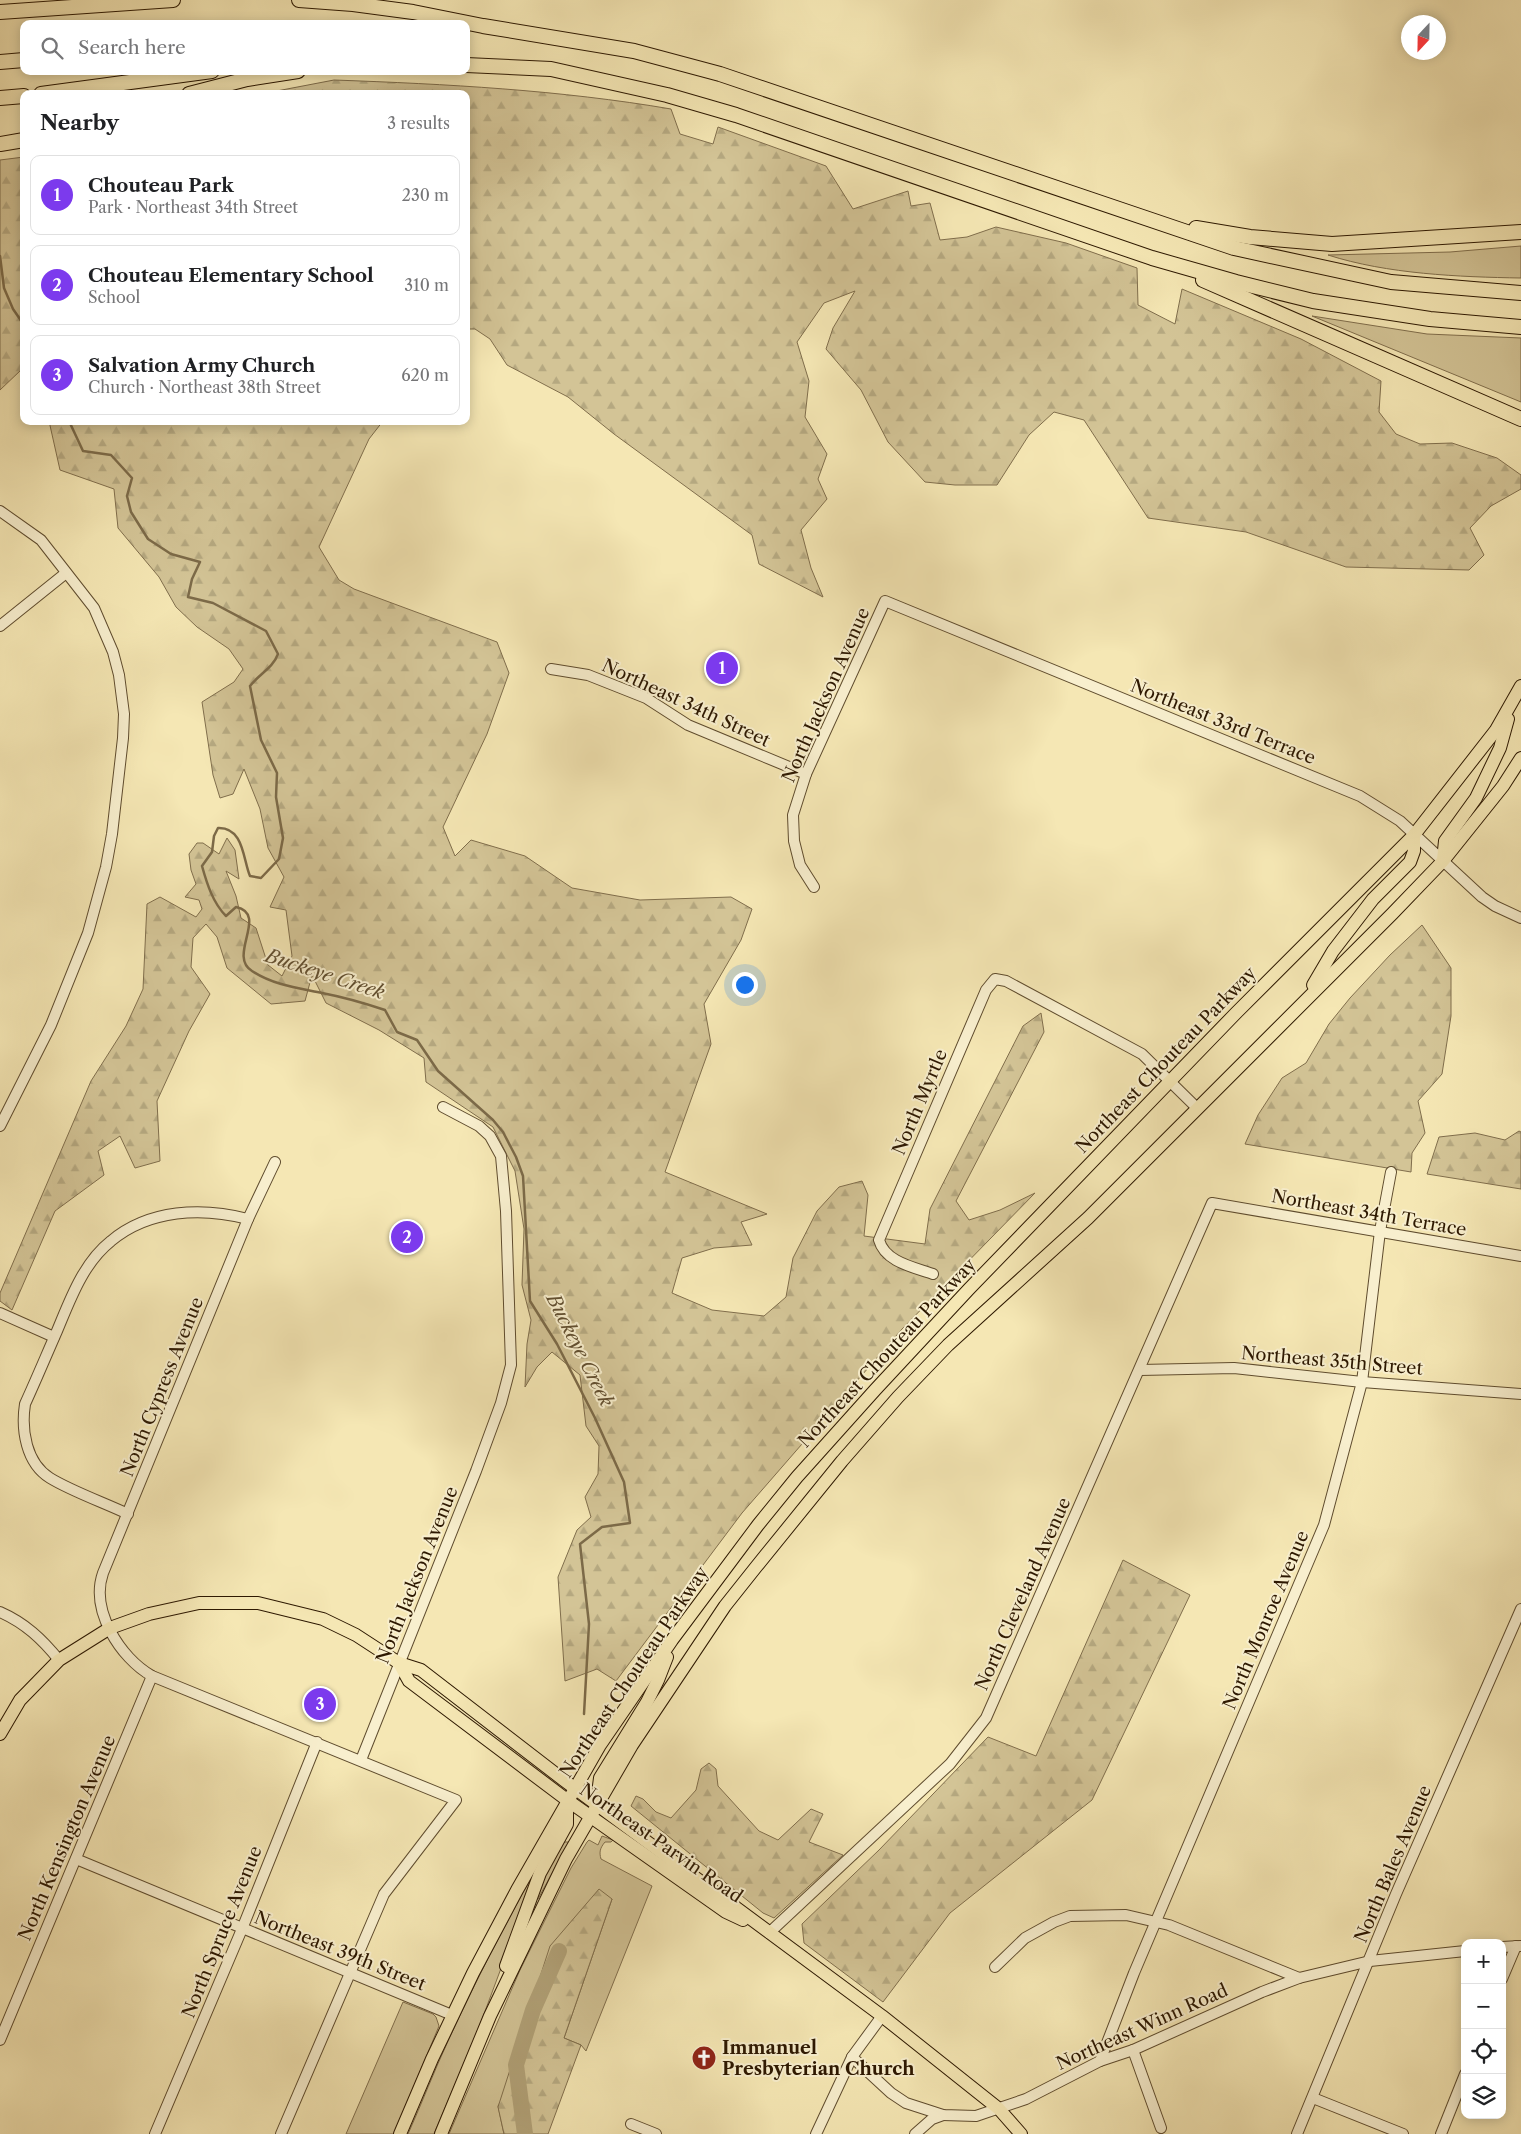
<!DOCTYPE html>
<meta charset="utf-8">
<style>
:root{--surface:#fff;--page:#f2f2f2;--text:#202124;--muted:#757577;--line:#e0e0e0;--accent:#7c3aed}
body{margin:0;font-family:"Libre Caslon Text",serif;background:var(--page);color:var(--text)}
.controls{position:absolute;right:15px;bottom:15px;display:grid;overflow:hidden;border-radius:10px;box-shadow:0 2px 12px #0003}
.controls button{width:45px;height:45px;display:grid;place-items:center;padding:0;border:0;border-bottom:1px solid var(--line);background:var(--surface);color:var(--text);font:25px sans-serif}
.compass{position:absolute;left:1401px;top:15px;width:45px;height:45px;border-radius:50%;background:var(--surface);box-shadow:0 2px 12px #0003;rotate:202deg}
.you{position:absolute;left:744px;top:984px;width:18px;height:18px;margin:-12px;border:4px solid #fff;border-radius:50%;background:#1a73e8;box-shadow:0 0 0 8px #1a73e833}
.badge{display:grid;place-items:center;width:32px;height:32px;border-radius:50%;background:var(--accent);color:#fff;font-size:16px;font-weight:700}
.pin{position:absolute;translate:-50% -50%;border:2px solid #fff;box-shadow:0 1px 5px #0006}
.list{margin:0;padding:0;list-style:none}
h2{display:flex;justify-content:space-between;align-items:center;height:65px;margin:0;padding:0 20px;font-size:21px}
h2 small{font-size:16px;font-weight:400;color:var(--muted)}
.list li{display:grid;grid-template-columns:32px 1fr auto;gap:15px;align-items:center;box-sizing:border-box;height:80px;margin:0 10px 10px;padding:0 10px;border:1px solid var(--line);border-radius:10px}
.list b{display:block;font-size:19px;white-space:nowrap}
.list p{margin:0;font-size:16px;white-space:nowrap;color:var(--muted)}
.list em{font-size:16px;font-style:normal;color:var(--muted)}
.icon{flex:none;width:28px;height:28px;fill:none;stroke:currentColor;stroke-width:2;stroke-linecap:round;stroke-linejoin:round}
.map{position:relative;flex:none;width:1521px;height:2134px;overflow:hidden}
.search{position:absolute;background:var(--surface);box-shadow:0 2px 12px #0003;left:20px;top:20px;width:450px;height:55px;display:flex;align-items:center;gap:12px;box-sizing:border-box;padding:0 18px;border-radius:10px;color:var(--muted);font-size:19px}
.panel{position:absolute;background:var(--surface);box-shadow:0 2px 12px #0003;left:20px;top:90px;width:450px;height:335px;border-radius:10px}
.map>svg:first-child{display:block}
.grass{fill:#d3c496;stroke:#806e4c}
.forest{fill:url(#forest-firs);stroke:#806e4c}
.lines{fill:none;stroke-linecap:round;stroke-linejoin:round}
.stream{stroke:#7c6a48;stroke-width:2.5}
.river{stroke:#b1a177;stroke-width:16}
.minor-casing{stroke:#5f4c2e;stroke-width:12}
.major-casing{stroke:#2d1801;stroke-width:14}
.highway-casing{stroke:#2d1801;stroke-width:16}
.minor{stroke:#f8efce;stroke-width:10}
.major{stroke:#f5e7b4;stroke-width:12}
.highway{stroke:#f5e7b4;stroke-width:14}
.labels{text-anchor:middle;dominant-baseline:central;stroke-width:4;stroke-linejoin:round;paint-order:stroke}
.street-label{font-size:18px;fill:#2d1801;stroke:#f8efce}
.poi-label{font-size:18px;font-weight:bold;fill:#2d1801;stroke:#f8efce;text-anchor:start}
.water-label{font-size:19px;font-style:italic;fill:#624f30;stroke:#f8efce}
</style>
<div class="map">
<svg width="1521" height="2134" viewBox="0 0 1521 2134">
<defs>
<pattern id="forest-firs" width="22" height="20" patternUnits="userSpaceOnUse" patternTransform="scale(1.25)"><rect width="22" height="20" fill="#d3c496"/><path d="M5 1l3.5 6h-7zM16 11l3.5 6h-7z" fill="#b5a880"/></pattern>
</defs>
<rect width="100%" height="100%" fill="#f5e7b4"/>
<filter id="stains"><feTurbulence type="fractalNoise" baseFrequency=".004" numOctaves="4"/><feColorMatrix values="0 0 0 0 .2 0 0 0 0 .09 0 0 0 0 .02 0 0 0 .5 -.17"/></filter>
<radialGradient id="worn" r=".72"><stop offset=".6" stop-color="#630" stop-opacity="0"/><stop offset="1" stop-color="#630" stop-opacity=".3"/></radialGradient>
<g class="grass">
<path d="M1521,246v32c-62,-1 -134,-4 -193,-23l122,-3z"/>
<polygon points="1312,316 1427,334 1521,338 1521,402"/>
<path d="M560,1827l-23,45 -59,158 -44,104h-26c14,-31 26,-63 41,-95 33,-72 71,-143 111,-212z"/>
<path d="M602,1836l11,4 -2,2h-6c-5,6 -6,10 -4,17l51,27 -66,165 -5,-6 -17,-7 48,-139 -114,207 6,28h-55l71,-164 51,-102 16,-26 2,-2 9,5z"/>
<polygon points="562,1842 569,1842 538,1899 536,1899 545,1873"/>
<polygon points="403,2002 433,2014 436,2017 439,2026 394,2134 346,2134"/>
</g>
<g class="forest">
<path d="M334,80c112,4 226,10 337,29l9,25 33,10 5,-17 108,39 27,43 55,-18 3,15 19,-3 10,37 27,-3 29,-10 70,16 71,25 1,37 37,19 7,-35 119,50 80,42 -2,31 17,22 24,10 32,-1 45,15 24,17v14l-30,17 -21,22 14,27 -15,15 -123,-3 -100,-35 -98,-14 -64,-98 -30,-8 -25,23 -32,50h-42l-30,-3 -37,-40 -27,-52 -35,-41 7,-21 22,-37 -31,12 -27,39 12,39 -4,36 22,37 -9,25 9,20 -26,31 10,38 12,29 -64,-33 -7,-29 -138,-101 -46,-37 -61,-32 -17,-26 -15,-10h-9v-235h-205z"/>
<polygon points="24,157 24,370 21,370 0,390 0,160"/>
<polygon points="49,421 383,421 369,439 319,547 339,580 354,589 497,642 509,673 487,734 443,827 455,856 471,840 525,856 572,888 640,900 731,897 752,909 741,940 704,1004 711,1044 665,1172 767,1214 741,1222 752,1245 714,1248 682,1258 672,1293 712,1310 764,1316 786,1297 793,1258 817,1211 839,1187 862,1181 868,1195 864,1236 925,1244 930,1209 1023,1026 1041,1013 1044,1032 956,1201 969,1220 1000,1210 1035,1193 902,1329 742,1513 616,1681 597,1669 565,1681 558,1577 577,1530 591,1517 585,1497 598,1474 599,1446 586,1426 580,1375 552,1352 537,1367 525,1387 527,1344 531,1320 522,1285 524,1229 515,1171 493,1127 426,1082 424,1058 379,1030 326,1003 312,975 305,1001 271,1004 227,968 217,937 206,924 193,938 191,967 210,994 189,1031 157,1101 160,1161 135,1168 120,1136 98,1151 104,1175 55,1211 12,1310 0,1301 0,1293 91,1081 126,1026 143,989 147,904 160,897 196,917 202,909 199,900 185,897 196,884 191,870 189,854 197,843 203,843 219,854 227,838 235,850 239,879 226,871 236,896 241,918 256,928 268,965 282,976 292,956 286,910 270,907 284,877 268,848 260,809 244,769 233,794 220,798 213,775 202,702 234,682 243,669 229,649 197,627 176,607 159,577 118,528 114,489 60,470"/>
<polygon points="1422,925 1451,968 1451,1016 1442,1074 1418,1101 1425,1133 1412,1153 1411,1172 1245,1144 1258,1115 1282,1078 1306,1063 1329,1024 1350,998 1390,955"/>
<polygon points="1519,1131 1521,1132 1521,1189 1427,1174 1439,1137 1475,1133 1505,1140"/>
<polygon points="1123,1560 1190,1595 1092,1800 950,1913 883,2002 804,1943 802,1924 879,1850 988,1737 1036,1756"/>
<polygon points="709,1763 716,1769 718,1786 759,1831 778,1840 811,1809 823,1814 809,1842 843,1855 774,1918 763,1913 631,1806 636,1796 643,1799 656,1812 671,1818 696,1790 701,1769"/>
<polygon points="599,1889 612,1899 564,2038 581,2045 548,2134 504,2134 498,2107 550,1946"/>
</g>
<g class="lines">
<g class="stream">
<polyline points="0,256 4,288 13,309 24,325"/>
<path d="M69,421l14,30 28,4 21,23 -5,18 4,16 17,27 23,15 29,8 -8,17 -4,18 25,6 53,28 12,23c-5,14 -19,20 -28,32l11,54 16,33 -1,24 7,41 -4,21 -18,19 -11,-2c-7,-16 -6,-49 -32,-48l-4,8 -2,16 -10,14c5,18 11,37 24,50l10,-9c33,7 -9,49 16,64 21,14 46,17 70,22 21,4 42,10 63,17l12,22 20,8 21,31 55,49 10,12 13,25 7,19 7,125 27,43 38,74 29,64 6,41 -28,4 -22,17 9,80 -5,90"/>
</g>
<polyline class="river" points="525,2134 516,2065 533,2010 559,1951"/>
<defs>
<g id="minor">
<polyline points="0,511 41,540 94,608 113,652 119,675 124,714 123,738 112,834 106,867 88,933 51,1025 0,1126"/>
<polyline points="0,626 66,573"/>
<polyline points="551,669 588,675 646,698 688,725 806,774"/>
<polyline points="814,887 800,865 794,841 793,815 806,774 885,601 1360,796 1400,821 1482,897 1495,906 1521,918"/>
<path d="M275,1162l-27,57 -145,354c-13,37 17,85 49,103l304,124 -72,94 -103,240"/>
<path d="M933,1274c-20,-7 -48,-12 -54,-34l107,-250 9,-11 11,2 136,73 55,54"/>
<polyline points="0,1313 54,1337"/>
<polyline points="1140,1370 1234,1368 1362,1382 1521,1394"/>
<path d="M128,1514c-23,-11 -57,-23 -78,-36 -24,-15 -29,-48 -25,-74 11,-24 21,-48 32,-73 13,-31 26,-68 54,-90 38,-32 91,-34 137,-22"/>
<path d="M0,1612c25,11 42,27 59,48"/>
<polyline points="361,1760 476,1471 501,1403 511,1365 506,1211 501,1156 490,1136 479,1126 443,1107"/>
<polyline points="76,1859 452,2015"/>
<polyline points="769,1933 950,1764 986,1718 1212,1203 1521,1256"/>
<polyline points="1502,1947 1520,1946"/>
<polyline points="995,1967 1025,1938 1054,1922 1070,1916 1126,1915 1169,1925 1299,1978"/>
<polyline points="1502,1979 1516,1946"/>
<polyline points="0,2040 152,1676"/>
<polyline points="1133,2050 1161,2128"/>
<polyline points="852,2057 891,2093 906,2103 943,2115 976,2116 1026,2099 1100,2061 1133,2050 1262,1992 1299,1978 1370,1961 1465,1951"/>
<polyline points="1100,2061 1134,1973 1324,1525 1362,1382 1380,1231 1391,1172"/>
<polyline points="1313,2098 1403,2134"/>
<polyline points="631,2124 656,2134"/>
<polyline points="155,2134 242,1929 317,1742"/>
<polyline points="816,2134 852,2057 882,2016"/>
<polyline points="915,2134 932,2119 943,2115"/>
<polyline points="1297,2134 1396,1894 1521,1609"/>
<polyline points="1441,2134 1465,2074"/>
</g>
<g id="major">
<polyline points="1443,860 1445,841 1476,798 1500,748 1508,719"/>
<polyline points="1313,985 1333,951 1373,899 1410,862 1414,851 1414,835"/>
<polyline points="399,1663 409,1681 567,1800 726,1912 743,1920"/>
<polyline points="0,1734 20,1700 59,1660 110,1628 149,1614 199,1603 258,1603 323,1619 356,1635 399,1663 421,1670 565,1781 882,2016 999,2109 1021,2134"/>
<polyline points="597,1801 600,1778 647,1702 658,1680 667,1657"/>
<polyline points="506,1966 540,1873 567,1824 567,1801"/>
<polyline points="400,2134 432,2059 473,1973 517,1890 600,1745 672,1640 758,1525 797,1477 875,1390 969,1289 1236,1013 1414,835 1496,730 1521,686"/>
<polyline points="441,2134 490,2016 566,1859 632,1745 725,1606 756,1567 842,1461 898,1397 948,1345 1088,1218 1392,914 1443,861 1503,786 1521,758"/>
</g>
<g id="highway">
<polyline points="299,0 353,4 413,12 483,26 634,51 720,74 1234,248 1391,282 1521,293"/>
<polyline points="0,12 173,0"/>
<polyline points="0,62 24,60"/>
<polyline points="466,65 551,69 667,95 736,115 1152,258 1236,282 1313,301 1430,319 1521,327"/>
<polyline points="41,94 212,71"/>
<polyline points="189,94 247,79 298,71"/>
<polyline points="0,98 24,96"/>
<polyline points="0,144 24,140"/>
<polyline points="1196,228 1250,237 1332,244 1521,232"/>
<polyline points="1203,280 1521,419"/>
</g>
</defs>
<use href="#minor" class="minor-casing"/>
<use href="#major" class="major-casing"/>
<use href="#highway" class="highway-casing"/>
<use href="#minor" class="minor"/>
<use href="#major" class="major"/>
<use href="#highway" class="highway"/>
</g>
<defs>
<symbol id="church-disc" viewBox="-11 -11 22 22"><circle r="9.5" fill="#8f2418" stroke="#f8efce"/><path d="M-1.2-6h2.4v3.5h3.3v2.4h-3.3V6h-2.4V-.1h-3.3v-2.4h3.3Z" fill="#fff"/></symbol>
</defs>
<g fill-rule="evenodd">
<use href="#church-disc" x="690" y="2044" width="28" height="28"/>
</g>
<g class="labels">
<g class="street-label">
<text transform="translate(826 695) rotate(-66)">North Jackson Avenue</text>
<text transform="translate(686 703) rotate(25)">Northeast 34th Street</text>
<text transform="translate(1223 722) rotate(22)">Northeast 33rd Terrace</text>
<text transform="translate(1166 1060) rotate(-46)">Northeast Chouteau Parkway</text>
<text transform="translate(920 1102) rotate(-67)">North Myrtle</text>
<text transform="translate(1369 1213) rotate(10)">Northeast 34th Terrace</text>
<text transform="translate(887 1353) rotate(-47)">Northeast Chouteau Parkway</text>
<text transform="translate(1332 1361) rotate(5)">Northeast 35th Street</text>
<text transform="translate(162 1387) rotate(-68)">North Cypress Avenue</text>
<text transform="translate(417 1575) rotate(-68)">North Jackson Avenue</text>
<text transform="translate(1023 1594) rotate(-66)">North Cleveland Avenue</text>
<text transform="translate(1266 1620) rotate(-67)">North Monroe Avenue</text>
<text transform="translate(634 1672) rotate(-56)">Northeast Chouteau Parkway</text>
<text transform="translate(67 1838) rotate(-67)">North Kensington Avenue</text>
<text transform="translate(661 1843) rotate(35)">Northeast Parvin Road</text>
<text transform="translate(1393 1864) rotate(-67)">North Bales Avenue</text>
<text transform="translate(222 1932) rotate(-68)">North Spruce Avenue</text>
<text transform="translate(340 1951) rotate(22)">Northeast 39th Street</text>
<text transform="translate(1142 2027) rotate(-24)">Northeast Winn Road</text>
</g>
<g class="poi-label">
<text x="722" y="2048">Immanuel<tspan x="722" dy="21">Presbyterian Church</tspan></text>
</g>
<g class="water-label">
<text transform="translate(325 974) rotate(18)">Buckeye Creek</text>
<text transform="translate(580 1350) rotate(63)">Buckeye Creek</text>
</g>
</g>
<rect width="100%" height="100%" filter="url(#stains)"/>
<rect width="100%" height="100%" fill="url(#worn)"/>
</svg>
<div class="controls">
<button>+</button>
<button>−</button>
<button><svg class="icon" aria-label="locate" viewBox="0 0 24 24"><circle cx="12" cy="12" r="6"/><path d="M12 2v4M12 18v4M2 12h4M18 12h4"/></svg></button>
<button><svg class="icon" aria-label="layers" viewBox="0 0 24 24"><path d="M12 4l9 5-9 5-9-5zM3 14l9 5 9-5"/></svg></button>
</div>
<svg class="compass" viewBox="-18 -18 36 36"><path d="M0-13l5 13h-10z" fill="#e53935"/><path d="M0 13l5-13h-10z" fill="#757577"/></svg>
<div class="you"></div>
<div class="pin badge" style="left:722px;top:668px">1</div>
<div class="pin badge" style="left:407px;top:1237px">2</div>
<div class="pin badge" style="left:320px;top:1704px">3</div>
<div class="search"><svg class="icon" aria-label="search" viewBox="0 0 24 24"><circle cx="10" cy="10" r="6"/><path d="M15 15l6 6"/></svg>Search here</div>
<section class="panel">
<h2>Nearby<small>3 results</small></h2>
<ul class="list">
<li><span class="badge">1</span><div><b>Chouteau Park</b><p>Park · Northeast 34th Street</p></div><em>230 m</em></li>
<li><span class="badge">2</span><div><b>Chouteau Elementary School</b><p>School</p></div><em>310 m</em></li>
<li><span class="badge">3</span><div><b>Salvation Army Church</b><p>Church · Northeast 38th Street</p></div><em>620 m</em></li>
</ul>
</section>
</div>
